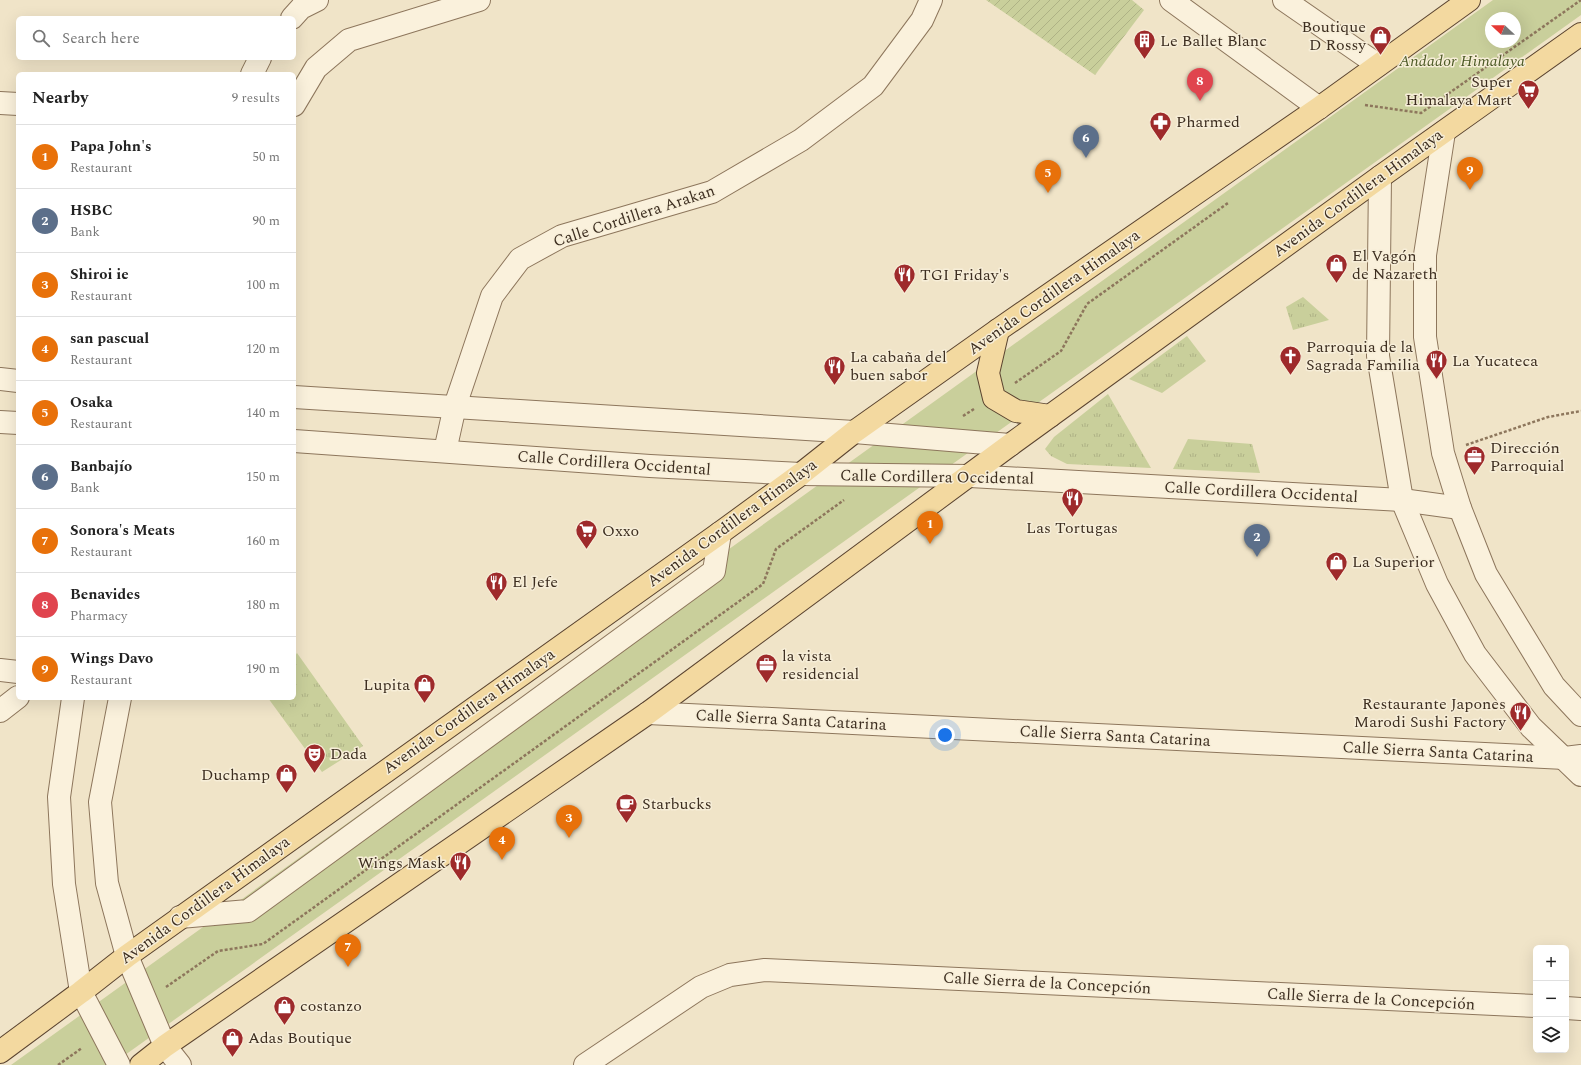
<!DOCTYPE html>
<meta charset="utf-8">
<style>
:root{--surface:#fff;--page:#f6f6f6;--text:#222;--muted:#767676;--line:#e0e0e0;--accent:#9e2a2b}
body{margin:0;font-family:Spectral,serif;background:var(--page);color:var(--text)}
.controls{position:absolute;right:12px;bottom:12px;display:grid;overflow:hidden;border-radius:6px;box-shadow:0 4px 16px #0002}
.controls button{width:36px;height:36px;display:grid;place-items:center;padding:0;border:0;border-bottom:1px solid var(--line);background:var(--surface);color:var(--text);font:20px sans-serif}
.compass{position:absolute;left:1485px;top:12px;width:36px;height:36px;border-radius:50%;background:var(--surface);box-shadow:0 4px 16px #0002;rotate:292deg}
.you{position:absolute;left:945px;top:735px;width:14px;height:14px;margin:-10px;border:3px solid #fff;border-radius:50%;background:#1a73e8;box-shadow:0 0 0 6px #1a73e833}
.badge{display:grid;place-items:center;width:26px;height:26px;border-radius:50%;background:var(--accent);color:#fff;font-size:13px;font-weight:700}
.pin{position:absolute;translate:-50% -33px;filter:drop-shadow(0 1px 2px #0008)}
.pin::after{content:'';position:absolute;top:21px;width:14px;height:12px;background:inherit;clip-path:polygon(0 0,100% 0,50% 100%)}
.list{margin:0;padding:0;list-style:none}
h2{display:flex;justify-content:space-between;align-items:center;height:52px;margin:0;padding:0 16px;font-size:17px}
h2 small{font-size:13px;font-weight:400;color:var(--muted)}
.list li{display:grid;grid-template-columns:26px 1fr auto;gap:12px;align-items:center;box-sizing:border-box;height:64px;padding:0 16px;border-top:1px solid var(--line)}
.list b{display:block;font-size:15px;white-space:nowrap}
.list p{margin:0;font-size:13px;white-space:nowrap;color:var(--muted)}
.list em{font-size:13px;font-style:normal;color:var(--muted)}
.icon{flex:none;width:22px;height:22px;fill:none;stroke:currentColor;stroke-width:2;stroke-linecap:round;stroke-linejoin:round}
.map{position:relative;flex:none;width:1581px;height:1065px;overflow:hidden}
.search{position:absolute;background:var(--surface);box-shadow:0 4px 16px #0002;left:16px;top:16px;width:280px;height:44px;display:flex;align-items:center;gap:10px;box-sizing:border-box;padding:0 14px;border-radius:6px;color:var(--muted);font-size:15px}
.panel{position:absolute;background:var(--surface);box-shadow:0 4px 16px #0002;left:16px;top:72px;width:280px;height:628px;border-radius:6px}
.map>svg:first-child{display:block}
.grass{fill:url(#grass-tufts)}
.park{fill:#c9cf9b;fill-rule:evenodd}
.garden{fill:url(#garden-furrows)}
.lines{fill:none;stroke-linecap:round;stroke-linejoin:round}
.minor-casing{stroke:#8d765c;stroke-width:24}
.major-casing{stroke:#5b4430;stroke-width:24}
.path{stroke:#8d765c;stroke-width:2.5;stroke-dasharray:3 2;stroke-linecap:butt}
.minor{stroke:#faf1dc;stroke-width:22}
.major{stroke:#f3d9a0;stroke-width:22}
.labels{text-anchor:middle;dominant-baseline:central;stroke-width:3;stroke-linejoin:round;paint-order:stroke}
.poi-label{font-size:16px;fill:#3d2e20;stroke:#f7eed8;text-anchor:start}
.park-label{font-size:16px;font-style:italic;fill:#4d5a26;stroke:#f7eed8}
.street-label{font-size:16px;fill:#3d2e20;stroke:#f7eed8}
</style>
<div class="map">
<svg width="1581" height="1065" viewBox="0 0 1581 1065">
<defs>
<pattern id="grass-tufts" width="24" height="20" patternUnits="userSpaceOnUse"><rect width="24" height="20" fill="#c9cf9b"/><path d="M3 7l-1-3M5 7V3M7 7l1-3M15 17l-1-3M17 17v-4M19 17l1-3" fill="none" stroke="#aeb285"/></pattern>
<pattern id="garden-furrows" width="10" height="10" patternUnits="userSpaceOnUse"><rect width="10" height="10" fill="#c9cf9b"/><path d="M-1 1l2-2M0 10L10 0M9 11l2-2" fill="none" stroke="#aeb285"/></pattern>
</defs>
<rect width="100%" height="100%" fill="#f0e4c8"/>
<g class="grass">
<polygon points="1303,297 1329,320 1293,330 1286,307"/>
<polygon points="1187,336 1206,361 1162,393 1129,379"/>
<polygon points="1108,394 1151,468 1067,464 1051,456 1045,449 1054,437"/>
<polygon points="1188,439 1252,444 1260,473 1173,469"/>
<polygon points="297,653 363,746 322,772 268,698 294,698 294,657"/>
</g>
<path class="park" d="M1493,0h88v15l-1470,1050h-100zM1491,18h24v24h-24z"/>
<polygon class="garden" points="986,0 1132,0 1144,10 1095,75"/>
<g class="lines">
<defs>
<g id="minor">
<polyline points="1171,0 1319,108"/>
<polyline points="1284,0 1378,65"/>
<polyline points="292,18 301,8 317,0"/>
<polyline points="252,74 260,58"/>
<polyline points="0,103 18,104"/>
<polyline points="294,105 316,68 349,40 479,0"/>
<polyline points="1444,132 1425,255 1425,337 1443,453 1460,508 1486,574 1554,686 1581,715"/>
<polyline points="1380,177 1378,356 1402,500 1437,584 1475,654 1531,727 1581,775"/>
<polyline points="0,379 18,381"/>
<polyline points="294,397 854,432 1010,445"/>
<polyline points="0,422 18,423"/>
<polyline points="294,441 650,466 801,474 970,476 1402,500 1460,508"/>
<polyline points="445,451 455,406 492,296 520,259 562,236 712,192 801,140 873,86 922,20 931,0"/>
<polyline points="0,670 18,672"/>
<polyline points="73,698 59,797 64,884 81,992 119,1065"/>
<polyline points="120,698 100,802 107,883 127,956 165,1046 180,1065"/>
<polyline points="0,711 18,697"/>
<polyline points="648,713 1565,758 1581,756"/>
<polyline points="180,917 248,911 714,571 720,533"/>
<polyline points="1566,1008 1581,1009"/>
<polyline points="585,1065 701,987 730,975 765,970 1536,1006"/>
</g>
<g id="major">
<polyline points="998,330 988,373 994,398 1016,411 1050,416"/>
<polyline points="0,1052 81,992 127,956 720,533 801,474 854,432 998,330 1319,108 1469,0"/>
<polyline points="141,1065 165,1046 648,713 1010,445 1380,177 1581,34"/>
</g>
</defs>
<use href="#minor" class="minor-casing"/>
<use href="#major" class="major-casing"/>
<g class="path">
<polyline points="1365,105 1421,113 1581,0"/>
<polyline points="1015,383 1061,351 1087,304 1228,203"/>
<polyline points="963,416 974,409"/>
<polyline points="1466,445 1548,417 1581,411"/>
<polyline points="166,987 218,951 263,944 763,584 776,549 844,500"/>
<polyline points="58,1065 82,1048"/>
</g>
<use href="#minor" class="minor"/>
<use href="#major" class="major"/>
</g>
<defs>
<symbol id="shop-pin" viewBox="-11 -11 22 30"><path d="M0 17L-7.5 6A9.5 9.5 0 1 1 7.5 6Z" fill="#9e2a2b" stroke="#f7eed8"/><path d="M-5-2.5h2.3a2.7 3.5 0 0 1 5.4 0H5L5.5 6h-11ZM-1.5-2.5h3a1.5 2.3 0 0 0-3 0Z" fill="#fff"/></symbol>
<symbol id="building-pin" viewBox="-11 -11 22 30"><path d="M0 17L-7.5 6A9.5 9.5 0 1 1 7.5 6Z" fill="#9e2a2b" stroke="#f7eed8"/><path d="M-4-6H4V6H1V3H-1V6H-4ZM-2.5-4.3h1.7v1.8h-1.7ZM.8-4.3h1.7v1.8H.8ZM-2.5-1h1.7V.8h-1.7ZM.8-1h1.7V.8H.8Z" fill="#fff"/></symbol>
<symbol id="supermarket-pin" viewBox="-11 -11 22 30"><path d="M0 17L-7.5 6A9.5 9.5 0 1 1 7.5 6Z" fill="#9e2a2b" stroke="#f7eed8"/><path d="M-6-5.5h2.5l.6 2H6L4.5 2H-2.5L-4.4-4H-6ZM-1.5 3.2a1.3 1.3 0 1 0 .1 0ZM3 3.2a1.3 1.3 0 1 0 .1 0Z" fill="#fff"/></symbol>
<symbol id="pharmacy-pin" viewBox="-11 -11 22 30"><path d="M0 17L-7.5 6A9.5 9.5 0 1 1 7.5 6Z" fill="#9e2a2b" stroke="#f7eed8"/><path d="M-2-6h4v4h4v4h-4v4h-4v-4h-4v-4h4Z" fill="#fff"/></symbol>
<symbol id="restaurant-pin" viewBox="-11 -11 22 30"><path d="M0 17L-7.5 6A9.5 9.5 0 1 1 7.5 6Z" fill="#9e2a2b" stroke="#f7eed8"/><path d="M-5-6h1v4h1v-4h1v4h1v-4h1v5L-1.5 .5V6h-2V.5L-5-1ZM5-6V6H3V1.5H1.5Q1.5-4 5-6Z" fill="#fff"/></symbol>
<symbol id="church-pin" viewBox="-11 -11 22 30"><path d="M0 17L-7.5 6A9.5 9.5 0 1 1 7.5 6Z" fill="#9e2a2b" stroke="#f7eed8"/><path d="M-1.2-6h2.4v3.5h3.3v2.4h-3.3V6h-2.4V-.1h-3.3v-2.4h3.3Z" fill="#fff"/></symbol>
<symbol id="office-pin" viewBox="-11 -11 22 30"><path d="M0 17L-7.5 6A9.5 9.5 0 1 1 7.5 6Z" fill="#9e2a2b" stroke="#f7eed8"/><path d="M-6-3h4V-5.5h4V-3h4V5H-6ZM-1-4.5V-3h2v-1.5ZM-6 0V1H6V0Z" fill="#fff"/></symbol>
<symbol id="theatre-pin" viewBox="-11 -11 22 30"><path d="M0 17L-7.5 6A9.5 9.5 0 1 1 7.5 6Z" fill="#9e2a2b" stroke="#f7eed8"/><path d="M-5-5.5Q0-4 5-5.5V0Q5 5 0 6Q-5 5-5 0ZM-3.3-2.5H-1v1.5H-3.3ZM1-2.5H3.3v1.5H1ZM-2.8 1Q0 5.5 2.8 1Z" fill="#fff"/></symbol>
<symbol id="cafe-pin" viewBox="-11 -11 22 30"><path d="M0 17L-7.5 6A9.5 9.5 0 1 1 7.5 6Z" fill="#9e2a2b" stroke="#f7eed8"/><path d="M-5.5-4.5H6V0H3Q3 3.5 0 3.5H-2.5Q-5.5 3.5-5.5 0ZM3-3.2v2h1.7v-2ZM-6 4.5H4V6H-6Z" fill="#fff"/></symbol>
</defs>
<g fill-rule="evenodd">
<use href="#shop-pin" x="1368" y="24" width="25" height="34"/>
<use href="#building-pin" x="1132" y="28" width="25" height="34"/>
<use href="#supermarket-pin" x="1516" y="78" width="25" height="34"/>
<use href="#pharmacy-pin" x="1148" y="110" width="25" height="34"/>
<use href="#shop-pin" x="1324" y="252" width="25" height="34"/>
<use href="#restaurant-pin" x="892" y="262" width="25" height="34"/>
<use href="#church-pin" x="1278" y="344" width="25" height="34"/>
<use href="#restaurant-pin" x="1424" y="348" width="25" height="34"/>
<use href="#restaurant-pin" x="822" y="354" width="25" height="34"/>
<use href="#office-pin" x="1462" y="444" width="25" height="34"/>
<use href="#restaurant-pin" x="1060" y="486" width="25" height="34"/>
<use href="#supermarket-pin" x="574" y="518" width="25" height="34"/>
<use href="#shop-pin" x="1324" y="550" width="25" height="34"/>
<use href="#restaurant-pin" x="484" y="570" width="25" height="34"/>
<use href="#office-pin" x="754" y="652" width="25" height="34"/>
<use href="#shop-pin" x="412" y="672" width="25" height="34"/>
<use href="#restaurant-pin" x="1508" y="700" width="25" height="34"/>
<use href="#theatre-pin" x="302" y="742" width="25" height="34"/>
<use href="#shop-pin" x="274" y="762" width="25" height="34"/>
<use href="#cafe-pin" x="614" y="792" width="25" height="34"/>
<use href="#restaurant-pin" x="448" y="850" width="25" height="34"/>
<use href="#shop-pin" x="272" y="994" width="25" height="34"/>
<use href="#shop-pin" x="220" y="1026" width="25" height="34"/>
</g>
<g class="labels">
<g class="poi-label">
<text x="1366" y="27" text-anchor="end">Boutique<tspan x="1366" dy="18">D Rossy</tspan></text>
<text x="1160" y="41">Le Ballet Blanc</text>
<text x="1512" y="82" text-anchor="end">Super<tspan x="1512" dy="18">Himalaya Mart</tspan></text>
<text x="1176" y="122">Pharmed</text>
<text x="1352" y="256">El Vagón<tspan x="1352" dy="18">de Nazareth</tspan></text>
<text x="920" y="275">TGI Friday's</text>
<text x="1306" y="347">Parroquia de la<tspan x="1306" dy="18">Sagrada Familia</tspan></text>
<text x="850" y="357">La cabaña del<tspan x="850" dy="18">buen sabor</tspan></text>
<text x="1452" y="361">La Yucateca</text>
<text x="1490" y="448">Dirección<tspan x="1490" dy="18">Parroquial</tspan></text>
<text x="1072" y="528" text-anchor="middle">Las Tortugas</text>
<text x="602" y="531">Oxxo</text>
<text x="1352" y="562">La Superior</text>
<text x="512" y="582">El Jefe</text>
<text x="782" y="656">la vista<tspan x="782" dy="18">residencial</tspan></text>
<text x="410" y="685" text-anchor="end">Lupita</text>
<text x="1506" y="704" text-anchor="end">Restaurante Japones<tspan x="1506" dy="18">Marodi Sushi Factory</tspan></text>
<text x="330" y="754">Dada</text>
<text x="270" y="775" text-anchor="end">Duchamp</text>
<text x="642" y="804">Starbucks</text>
<text x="446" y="863" text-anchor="end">Wings Mask</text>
<text x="300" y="1006">costanzo</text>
<text x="248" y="1038">Adas Boutique</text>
</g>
<g class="park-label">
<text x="1462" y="61">Andador Himalaya</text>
</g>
<g class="street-label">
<text transform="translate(1358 193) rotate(-36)">Avenida Cordillera Himalaya</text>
<text transform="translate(634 216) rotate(-18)">Calle Cordillera Arakan</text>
<text transform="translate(1054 292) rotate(-35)">Avenida Cordillera Himalaya</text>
<text transform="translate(614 463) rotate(4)">Calle Cordillera Occidental</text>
<text transform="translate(937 477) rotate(1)">Calle Cordillera Occidental</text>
<text transform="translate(1261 492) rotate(3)">Calle Cordillera Occidental</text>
<text transform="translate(732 523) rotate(-36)">Avenida Cordillera Himalaya</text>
<text transform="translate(469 711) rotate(-35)">Avenida Cordillera Himalaya</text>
<text transform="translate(791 720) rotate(3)">Calle Sierra Santa Catarina</text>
<text transform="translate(1115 736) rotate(3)">Calle Sierra Santa Catarina</text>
<text transform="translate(1438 752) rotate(3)">Calle Sierra Santa Catarina</text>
<text transform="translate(205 900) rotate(-36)">Avenida Cordillera Himalaya</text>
<text transform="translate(1047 983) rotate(3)">Calle Sierra de la Concepción</text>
<text transform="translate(1371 999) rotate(3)">Calle Sierra de la Concepción</text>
</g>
</g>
</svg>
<div class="controls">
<button>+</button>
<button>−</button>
<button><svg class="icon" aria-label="layers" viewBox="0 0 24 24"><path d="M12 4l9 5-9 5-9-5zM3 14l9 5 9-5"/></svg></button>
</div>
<svg class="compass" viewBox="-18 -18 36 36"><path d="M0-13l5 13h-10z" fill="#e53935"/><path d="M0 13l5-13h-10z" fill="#767676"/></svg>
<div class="you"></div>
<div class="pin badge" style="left:930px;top:544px;background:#e8710a">1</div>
<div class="pin badge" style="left:1257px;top:557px;background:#5c6f8a">2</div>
<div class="pin badge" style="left:569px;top:838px;background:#e8710a">3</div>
<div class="pin badge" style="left:502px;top:860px;background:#e8710a">4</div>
<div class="pin badge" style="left:1048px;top:193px;background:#e8710a">5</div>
<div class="pin badge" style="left:1086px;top:158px;background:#5c6f8a">6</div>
<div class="pin badge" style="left:348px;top:967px;background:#e8710a">7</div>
<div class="pin badge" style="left:1200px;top:101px;background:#e0444e">8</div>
<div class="pin badge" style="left:1470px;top:190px;background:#e8710a">9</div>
<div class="search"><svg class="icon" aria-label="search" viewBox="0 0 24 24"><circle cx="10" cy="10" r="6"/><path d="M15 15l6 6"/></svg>Search here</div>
<section class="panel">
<h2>Nearby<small>9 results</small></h2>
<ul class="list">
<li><span class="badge" style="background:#e8710a">1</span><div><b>Papa John's</b><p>Restaurant</p></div><em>50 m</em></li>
<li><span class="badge" style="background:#5c6f8a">2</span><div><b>HSBC</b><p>Bank</p></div><em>90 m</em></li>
<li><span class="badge" style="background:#e8710a">3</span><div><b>Shiroi ie</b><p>Restaurant</p></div><em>100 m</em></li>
<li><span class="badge" style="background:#e8710a">4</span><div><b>san pascual</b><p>Restaurant</p></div><em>120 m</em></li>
<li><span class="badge" style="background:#e8710a">5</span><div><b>Osaka</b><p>Restaurant</p></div><em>140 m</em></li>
<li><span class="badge" style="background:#5c6f8a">6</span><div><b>Banbajío</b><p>Bank</p></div><em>150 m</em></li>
<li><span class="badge" style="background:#e8710a">7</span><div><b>Sonora's Meats</b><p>Restaurant</p></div><em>160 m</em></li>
<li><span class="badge" style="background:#e0444e">8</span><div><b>Benavides</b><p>Pharmacy</p></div><em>180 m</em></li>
<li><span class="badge" style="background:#e8710a">9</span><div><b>Wings Davo</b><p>Restaurant</p></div><em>190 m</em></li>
</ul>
</section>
</div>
